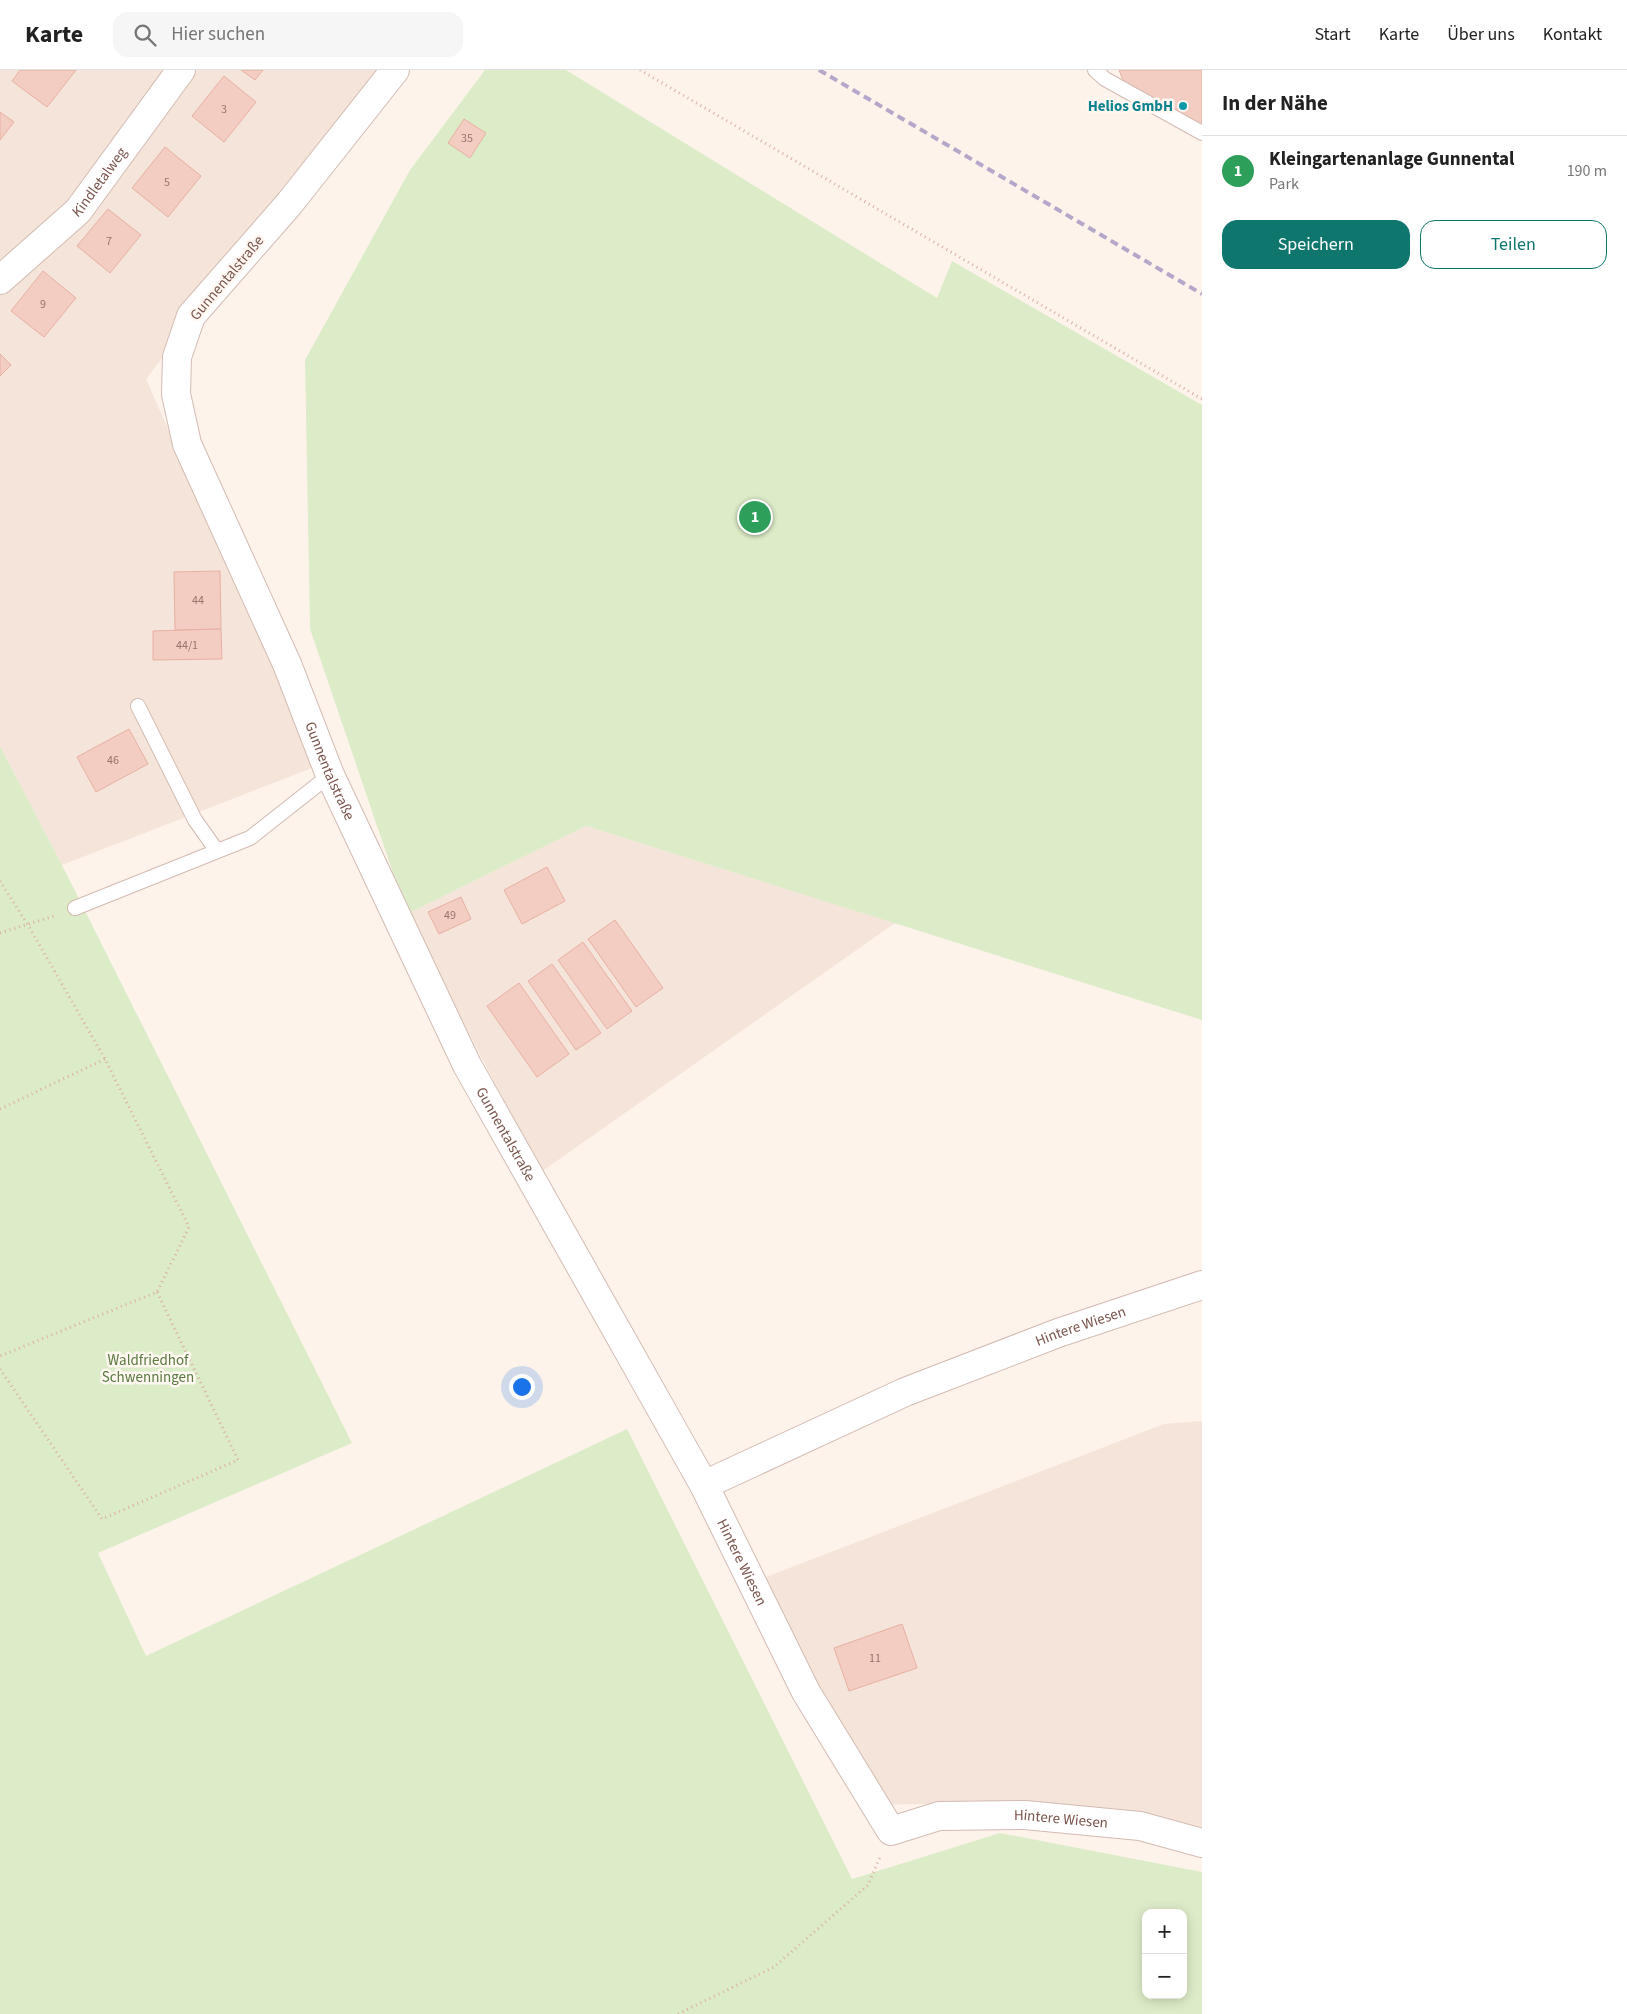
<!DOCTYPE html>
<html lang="de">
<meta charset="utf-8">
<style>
:root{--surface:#fff;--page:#f6f6f6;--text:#222;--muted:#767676;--line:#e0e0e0;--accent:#0f766e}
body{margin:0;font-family:"Source Sans 3",sans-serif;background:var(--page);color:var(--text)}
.controls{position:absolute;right:15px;bottom:15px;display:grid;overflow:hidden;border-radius:10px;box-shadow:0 2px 12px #0003}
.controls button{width:45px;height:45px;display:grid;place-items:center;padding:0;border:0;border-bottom:1px solid var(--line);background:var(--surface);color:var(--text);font:25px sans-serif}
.you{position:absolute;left:521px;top:1316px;width:18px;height:18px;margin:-12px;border:4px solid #fff;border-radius:50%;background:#1a73e8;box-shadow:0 0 0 8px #1a73e833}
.badge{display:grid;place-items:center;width:32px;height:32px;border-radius:50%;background:var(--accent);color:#fff;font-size:16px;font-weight:700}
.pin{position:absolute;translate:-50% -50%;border:2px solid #fff;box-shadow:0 1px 5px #0006}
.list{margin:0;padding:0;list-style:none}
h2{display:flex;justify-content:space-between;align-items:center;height:65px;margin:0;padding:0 20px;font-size:21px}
h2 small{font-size:16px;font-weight:400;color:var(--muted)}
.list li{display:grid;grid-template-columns:32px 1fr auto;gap:15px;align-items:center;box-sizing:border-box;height:70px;padding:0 20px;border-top:1px solid var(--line)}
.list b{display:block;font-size:19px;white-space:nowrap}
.list p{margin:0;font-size:16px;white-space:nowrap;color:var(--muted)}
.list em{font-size:16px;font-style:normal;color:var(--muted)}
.actions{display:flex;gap:10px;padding:15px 20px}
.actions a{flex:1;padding:11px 0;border:1px solid var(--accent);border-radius:15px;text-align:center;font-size:18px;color:var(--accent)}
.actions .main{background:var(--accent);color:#fff}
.icon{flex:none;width:28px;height:28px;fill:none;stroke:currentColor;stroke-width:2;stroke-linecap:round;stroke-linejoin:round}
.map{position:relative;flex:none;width:1202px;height:1944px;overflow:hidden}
header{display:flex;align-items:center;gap:30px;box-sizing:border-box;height:70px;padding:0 25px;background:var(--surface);border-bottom:1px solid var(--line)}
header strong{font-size:24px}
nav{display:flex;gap:28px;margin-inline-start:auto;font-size:18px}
.search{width:350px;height:45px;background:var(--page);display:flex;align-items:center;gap:12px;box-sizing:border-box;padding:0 18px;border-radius:15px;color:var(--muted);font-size:19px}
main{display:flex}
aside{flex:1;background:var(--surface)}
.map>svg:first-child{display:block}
.residential{fill:#f5e4d9}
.green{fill:#ddecc8;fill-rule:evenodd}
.building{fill:#f4cdc2;stroke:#e7b0a2}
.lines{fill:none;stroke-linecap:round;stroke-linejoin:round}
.service-casing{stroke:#d3bbb2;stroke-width:16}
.minor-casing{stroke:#d3bbb2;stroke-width:30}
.path{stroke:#daafa4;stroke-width:3;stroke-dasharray:1 4;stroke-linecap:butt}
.service{stroke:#fff;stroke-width:14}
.minor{stroke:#fff;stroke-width:28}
.rail{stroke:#b4a7c9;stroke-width:4;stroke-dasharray:8 5;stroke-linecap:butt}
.culture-dot{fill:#0f9aa8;stroke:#fff8f2;stroke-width:2}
.labels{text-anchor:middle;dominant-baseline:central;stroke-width:5;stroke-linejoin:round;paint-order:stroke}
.number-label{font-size:12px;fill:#98736a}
.culture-label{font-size:15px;font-weight:bold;fill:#0d838f;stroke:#fff8f2;text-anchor:end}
.street-label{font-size:15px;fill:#7a554c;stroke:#fff8f2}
.park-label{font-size:15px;fill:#5b7a41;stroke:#fff8f2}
</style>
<header>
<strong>Karte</strong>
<div class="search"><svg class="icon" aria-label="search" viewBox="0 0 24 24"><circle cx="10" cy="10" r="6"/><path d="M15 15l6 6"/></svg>Hier suchen</div>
<nav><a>Start</a><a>Karte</a><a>Über uns</a><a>Kontakt</a></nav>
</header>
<main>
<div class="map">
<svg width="1202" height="1944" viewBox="0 0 1202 1944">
<rect width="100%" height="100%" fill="#fdf3eb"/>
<g class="residential">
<polygon points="0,0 385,0 146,309 317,696 62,795 0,676"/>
<polygon points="586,756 895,853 541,1102 407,844"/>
<polygon points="1202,1351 1202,1758 1140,1741 1018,1731 883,1735 761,1509 1164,1354"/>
</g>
<g class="green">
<polygon points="485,0 566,0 937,228 952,191 1202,335 1202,950 586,756 407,844 310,559 305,290 410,100"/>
<path d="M0,676l62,119 290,578 -254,110 48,103 481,-227 225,450 148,-46 202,39v142h-1202zM1146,1843h37v82h-37z"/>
</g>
<g class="building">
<polygon points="20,0 76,0 47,37 12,11"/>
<polygon points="241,0 263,0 255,10"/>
<polygon points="1119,0 1202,0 1202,57 1125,16"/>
<polygon points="224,6 256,32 224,72 192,46"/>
<polygon points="0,42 14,52 0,70"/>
<polygon points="464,49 486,63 470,88 448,73"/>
<polygon points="165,77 201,106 168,147 132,118"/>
<polygon points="108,139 141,165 110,203 77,176"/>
<polygon points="43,201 76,228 44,267 11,241"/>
<polygon points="0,284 11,295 0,306"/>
<polygon points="220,501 221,559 175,560 174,502"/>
<polygon points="221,559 222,589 153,590 153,561"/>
<polygon points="129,659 148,694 96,722 77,687"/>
<polygon points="547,797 565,831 522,854 504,820"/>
<polygon points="461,827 471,849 439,864 428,842"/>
<polygon points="615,850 663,918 636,937 588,869"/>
<polygon points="583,872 632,941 607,959 558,890"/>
<polygon points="552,894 601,963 576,980 528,911"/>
<polygon points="519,913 569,984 537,1007 487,936"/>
<polygon points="902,1554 917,1598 849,1621 834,1578"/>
</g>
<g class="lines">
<defs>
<g id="service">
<polyline points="1095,0 1105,9 1202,63"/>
<polyline points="138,636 195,750 217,781"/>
<polyline points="75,838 250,768 330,705"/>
</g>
<g id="minor">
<path id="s1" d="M395,0l-106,134 -98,112 -14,41 -1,37 11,50 100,220 43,111 137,290 237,420 102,207 85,139 48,-15 86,-1 115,11 62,17"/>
<path id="s2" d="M0,210l78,-69 103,-141"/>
<path id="s3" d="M704,1415l201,-93 153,-59 144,-48"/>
</g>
</defs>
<use href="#service" class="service-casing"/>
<use href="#minor" class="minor-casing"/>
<g class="path">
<polyline points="640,0 1202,329"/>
<polyline points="0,811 28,855 105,989 189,1157 157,1222 0,1286"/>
<polyline points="0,863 54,846"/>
<polyline points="0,1039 105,989"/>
<polyline points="0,1299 102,1449 238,1390 157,1222"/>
<polyline points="678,1944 774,1897 868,1815 880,1787"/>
</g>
<use href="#service" class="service"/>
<use href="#minor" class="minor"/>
<polyline class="rail" points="819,0 1202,224"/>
</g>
<circle class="culture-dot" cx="1183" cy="36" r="5"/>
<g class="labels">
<g class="number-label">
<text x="224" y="39">3</text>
<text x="467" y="68">35</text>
<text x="167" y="112">5</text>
<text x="109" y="171">7</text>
<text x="43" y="234">9</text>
<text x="198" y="530">44</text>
<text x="187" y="575">44/1</text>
<text x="113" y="690">46</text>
<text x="450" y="845">49</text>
<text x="875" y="1588">11</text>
</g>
<g class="culture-label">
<text x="1173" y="36">Helios GmbH</text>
</g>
<g class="street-label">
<text stroke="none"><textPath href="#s2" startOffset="140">Kindletalweg</textPath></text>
<text transform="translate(227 208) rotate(-50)">Gunnentalstraße</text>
<text stroke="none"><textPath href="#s1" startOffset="808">Gunnentalstraße</textPath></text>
<text stroke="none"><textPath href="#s1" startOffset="1212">Gunnentalstraße</textPath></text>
<text stroke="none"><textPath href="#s3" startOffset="409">Hintere Wiesen</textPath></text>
<text stroke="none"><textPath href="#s1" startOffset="1701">Hintere Wiesen</textPath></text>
<text stroke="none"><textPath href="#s1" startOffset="2181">Hintere Wiesen</textPath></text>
</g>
<g class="park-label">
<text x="148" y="1290">Waldfriedhof<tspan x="148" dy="17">Schwenningen</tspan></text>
</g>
</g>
</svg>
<div class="controls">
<button>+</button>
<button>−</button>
</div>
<div class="you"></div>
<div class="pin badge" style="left:755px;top:447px;background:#2e9e5b">1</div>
</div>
<aside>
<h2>In der Nähe<small></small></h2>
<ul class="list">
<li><span class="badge" style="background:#2e9e5b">1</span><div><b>Kleingartenanlage Gunnental</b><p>Park</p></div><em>190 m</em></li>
</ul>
<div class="actions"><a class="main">Speichern</a><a>Teilen</a></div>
</aside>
</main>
